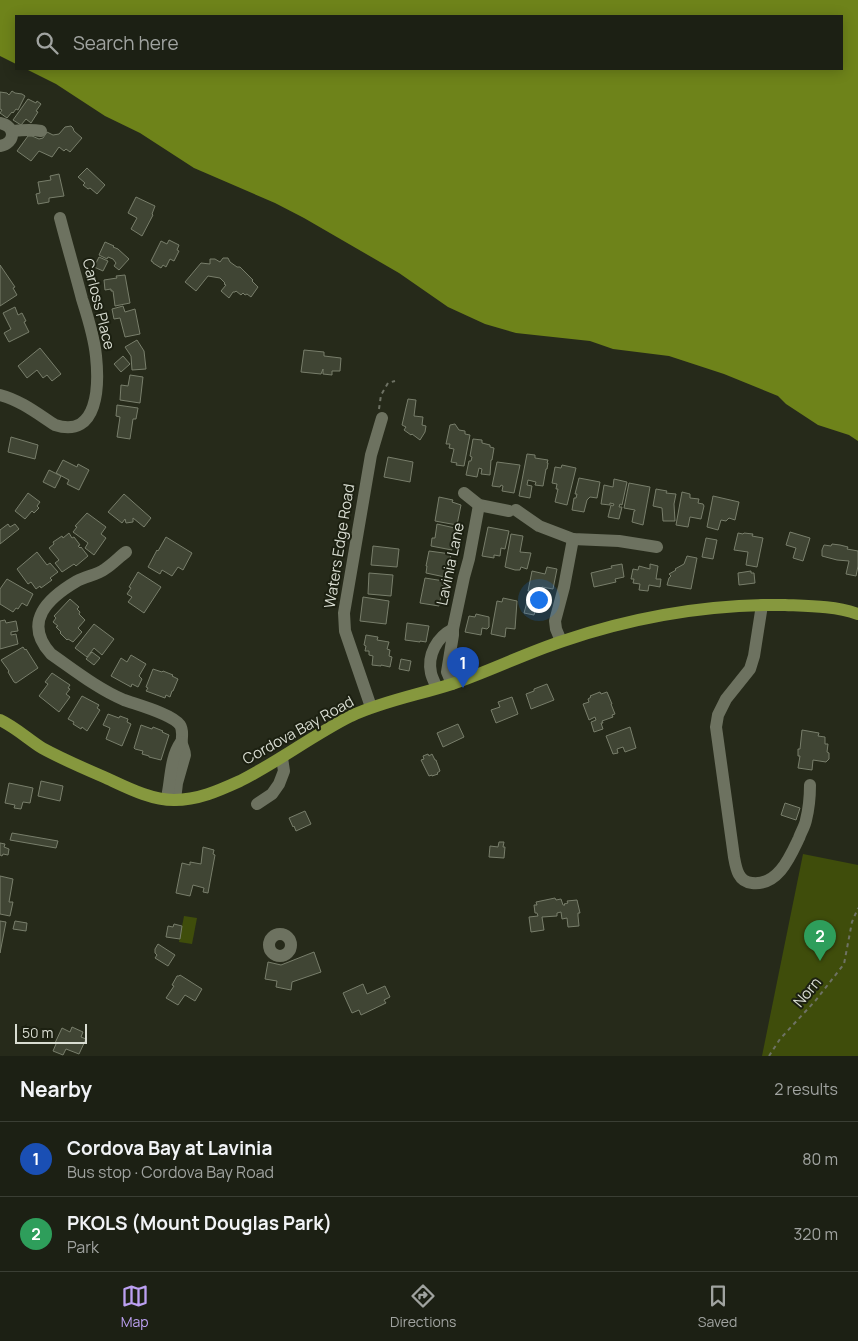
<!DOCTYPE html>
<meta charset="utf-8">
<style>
:root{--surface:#1c2014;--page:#292d22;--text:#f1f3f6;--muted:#a0a3a0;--line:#3a3e34;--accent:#bca0f2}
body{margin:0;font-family:Manrope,sans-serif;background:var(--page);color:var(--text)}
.scale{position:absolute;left:15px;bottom:12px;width:72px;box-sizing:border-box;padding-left:5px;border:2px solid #d9ddd2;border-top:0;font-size:14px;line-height:18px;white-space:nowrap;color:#d9ddd2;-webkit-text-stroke:4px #1c2011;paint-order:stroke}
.you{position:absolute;left:538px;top:599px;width:18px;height:18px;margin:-12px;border:4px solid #fff;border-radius:50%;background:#1a73e8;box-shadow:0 0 0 8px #1a73e833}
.badge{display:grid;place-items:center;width:32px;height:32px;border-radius:50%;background:var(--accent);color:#fff;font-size:16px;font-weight:700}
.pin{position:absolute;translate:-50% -41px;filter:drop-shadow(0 1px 2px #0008)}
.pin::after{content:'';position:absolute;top:26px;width:18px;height:15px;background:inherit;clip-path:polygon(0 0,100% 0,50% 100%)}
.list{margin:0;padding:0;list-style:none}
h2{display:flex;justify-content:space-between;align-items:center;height:65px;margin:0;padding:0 20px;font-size:21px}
h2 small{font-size:16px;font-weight:400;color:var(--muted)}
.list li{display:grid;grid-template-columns:32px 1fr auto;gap:15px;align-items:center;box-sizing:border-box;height:75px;padding:0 20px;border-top:1px solid var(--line)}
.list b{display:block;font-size:19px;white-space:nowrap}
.list p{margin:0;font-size:16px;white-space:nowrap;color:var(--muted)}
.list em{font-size:16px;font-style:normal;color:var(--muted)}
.icon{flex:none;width:28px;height:28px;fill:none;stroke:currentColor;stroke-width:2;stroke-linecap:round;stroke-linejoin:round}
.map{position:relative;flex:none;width:858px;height:1056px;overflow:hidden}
.search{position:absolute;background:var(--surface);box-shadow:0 2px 12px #0003;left:15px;right:15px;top:15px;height:55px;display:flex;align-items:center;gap:12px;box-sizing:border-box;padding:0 18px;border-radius:0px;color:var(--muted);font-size:19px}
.sheet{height:215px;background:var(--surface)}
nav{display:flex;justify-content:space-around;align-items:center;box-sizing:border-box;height:70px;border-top:1px solid var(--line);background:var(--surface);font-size:14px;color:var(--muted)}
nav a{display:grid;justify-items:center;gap:2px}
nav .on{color:var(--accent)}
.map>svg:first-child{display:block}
.green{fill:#3f4d0b}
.water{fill:#6e831a}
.building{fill:#404534;stroke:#787e6b}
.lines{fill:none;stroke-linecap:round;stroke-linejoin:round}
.path{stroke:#6e7264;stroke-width:2;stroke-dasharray:4 4;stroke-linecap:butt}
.minor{stroke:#6d7260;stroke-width:12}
.major{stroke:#86983e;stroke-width:12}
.labels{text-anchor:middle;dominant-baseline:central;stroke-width:4;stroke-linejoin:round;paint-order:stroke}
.street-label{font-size:15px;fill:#d9ddd2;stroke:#1c2011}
</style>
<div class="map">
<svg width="858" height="1056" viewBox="0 0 858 1056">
<rect width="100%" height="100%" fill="#262a1a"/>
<g class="green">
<polygon points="803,854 858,865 858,1056 762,1056"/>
<polygon points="184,916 197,918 192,944 179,942"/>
</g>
<polygon class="water" points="0,0 858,0 858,441 849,435 818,425 786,404 778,396 724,374 669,356 613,349 590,341 516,333 485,324 448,307 399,273 304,218 275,203 194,168 140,133 105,116 56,84 26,69 842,69 842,16 16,16 16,64 0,56"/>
<g class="building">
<polygon points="12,91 15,93 22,94 25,96 18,110 16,109 13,113 12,112 7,118 0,113 2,110 0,109 0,92 7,93 9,95"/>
<polygon points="28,99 36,103 37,101 41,104 36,111 38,112 31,123 26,119 21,125 13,120"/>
<polygon points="71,126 73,128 74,131 82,138 70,152 66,149 64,151 59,147 52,157 39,151 31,161 17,151 28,136 32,136 39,139 43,138 47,132 53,135 59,134 65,127"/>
<polygon points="87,168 105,185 97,194 90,188 88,189 83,185 85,183 78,177"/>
<polygon points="59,174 64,196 49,198 49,202 38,204 36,194 40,193 38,182 51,180 50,176"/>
<polygon points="136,197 155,206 152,214 153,215 142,236 131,229 137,218 128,213"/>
<polygon points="169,240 179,245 177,250 179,251 174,261 170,259 166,267 163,265 161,268 153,263 153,262 151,261 161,241 167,244"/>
<polygon points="105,242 114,246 113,247 118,249 129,259 119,270 114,266 116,263 113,259 108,257 107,259 99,255"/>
<polygon points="99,257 108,261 103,271 94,267"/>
<polygon points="223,258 228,258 230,262 237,267 240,267 253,280 252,281 258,287 251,297 247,294 245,295 243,293 241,295 236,291 235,292 233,292 229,298 221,291 226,285 224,284 225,283 220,278 208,276 196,291 185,282 201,263 210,264 210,259 215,259 220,262"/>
<polygon points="0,265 15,287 13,288 17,295 0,306"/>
<polygon points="125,275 130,303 115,306 113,291 111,291 111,289 105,290 104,280 117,278 116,276"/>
<polygon points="123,306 125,312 135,309 140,334 125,337 120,318 114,319 112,309"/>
<polygon points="15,307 18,315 22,313 26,321 24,322 29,332 9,342 4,333 11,329 3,313"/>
<polygon points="137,340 144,351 146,369 132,370 131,356 125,347"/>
<polygon points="40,348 61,374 52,381 47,375 43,378 37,370 27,378 18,366"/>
<polygon points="304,350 324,352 324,356 341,358 340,371 332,371 332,375 323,374 323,369 321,374 301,372"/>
<polygon points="123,356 130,364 121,372 114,364"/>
<polygon points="130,375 143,377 140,403 120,400 121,385 128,386"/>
<polygon points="408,399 416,400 414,416 423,417 422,425 426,426 425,432 420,440 412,434 411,435 404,430 406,427 402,425"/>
<polygon points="117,405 138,408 136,419 133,419 130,439 117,437 120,417 116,416"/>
<polygon points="455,424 459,430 465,431 465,434 470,435 464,466 456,465 457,463 451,462 454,449 449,448 450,444 446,444 450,425"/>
<polygon points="11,437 38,445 35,459 8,452"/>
<polygon points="473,439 482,440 482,443 490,445 490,447 494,448 492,460 491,460 490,475 481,474 482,469 479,468 477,477 466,475 469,461 471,461 472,457 470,456"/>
<polygon points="527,454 535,455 535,458 548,460 547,463 548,463 547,469 546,469 543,486 535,485 536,482 528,480 527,485 532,486 530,498 519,496"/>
<polygon points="388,457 413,462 410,482 384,477"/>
<polygon points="63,460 77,467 78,464 89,470 79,490 67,484 69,480 56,473"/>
<polygon points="497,462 520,465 514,493 502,491 503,486 501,485 500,487 492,486"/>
<polygon points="562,465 576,468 567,505 555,502 558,489 556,489 557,484 552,483 555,467 561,468"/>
<polygon points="49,470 61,476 55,488 43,482"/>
<polygon points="579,478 600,482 597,498 590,497 587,500 584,512 572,510 574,498 576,498 577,494 575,494"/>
<polygon points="614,479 627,482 622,505 620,504 619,507 622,507 619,519 608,517 611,505 613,506 614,504 610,503 610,505 601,504 604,485 613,487"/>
<polygon points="629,483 650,487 643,525 632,522 634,511 635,511 635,510 624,508"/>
<polygon points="656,489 667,491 666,493 676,494 674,504 675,521 663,521 662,508 653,506"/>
<polygon points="682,492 690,494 690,498 699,499 698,503 703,504 704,506 701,519 690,517 688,527 676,525"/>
<polygon points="28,493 40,502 37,506 39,508 34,513 32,511 25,519 15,511"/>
<polygon points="124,494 151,518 144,527 133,518 133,522 126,523 125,519 122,523 108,512"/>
<polygon points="713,496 739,502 735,520 729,518 726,521 721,520 718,530 707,527"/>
<polygon points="439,497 453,500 452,502 461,505 457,525 435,521"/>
<polygon points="87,513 106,527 101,534 106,538 94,555 85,548 88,543 73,532 77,527 75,526"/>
<polygon points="8,524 10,527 15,524 19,529 0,544 0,530"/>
<polygon points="437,524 455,528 452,550 431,546 432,538 435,538"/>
<polygon points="488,527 509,531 505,549 501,548 500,556 494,555 494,558 482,556"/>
<polygon points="790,532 810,538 803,561 793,558 796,548 786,545"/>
<polygon points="69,533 72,538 74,537 80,545 78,546 80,548 81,547 88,556 76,566 74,564 62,572 55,563 59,560 49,548 54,544 53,542 62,536 63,538"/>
<polygon points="738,533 743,534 744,533 753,534 752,536 763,538 757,567 746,565 748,552 734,550"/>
<polygon points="511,534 523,536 520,552 531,553 527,569 521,567 520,570 515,570 505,567"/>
<polygon points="166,537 192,553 183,570 178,567 172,576 162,570 160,574 148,567 157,550 158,551"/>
<polygon points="706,538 717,540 713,559 702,557"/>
<polygon points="832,544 840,545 848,547 847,549 858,551 858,566 856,576 846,574 849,561 837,560 822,556 822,550 824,545 831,546"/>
<polygon points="373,546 399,549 397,567 371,565"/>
<polygon points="429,551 451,554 449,565 446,565 445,577 426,573 427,566 426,566"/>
<polygon points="37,552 47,565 50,563 58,572 50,578 52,580 41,588 40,586 36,589 31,582 28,584 17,569"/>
<polygon points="687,556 697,558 691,589 667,585 669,578 671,576 669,574 676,570 675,569 684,564"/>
<polygon points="622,564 624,577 615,579 616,582 594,587 591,573 612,568 611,566"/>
<polygon points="650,564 658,566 656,579 661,579 660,587 649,585 648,591 639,590 640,584 633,583 634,579 631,579 633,569 638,570 639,566 650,569"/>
<polygon points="547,567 557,569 553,589 542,587 541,593 528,591 532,571 545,574"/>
<polygon points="751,571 751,573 754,573 755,583 739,585 738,573"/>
<polygon points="138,572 161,587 144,613 128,602 132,597 127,594 131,588 129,587"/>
<polygon points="369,573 393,575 391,596 368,594"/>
<polygon points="425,578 444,581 439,606 420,603"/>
<polygon points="7,579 33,594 27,606 22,603 18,609 16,608 13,612 0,604 0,589"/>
<polygon points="363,597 389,601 386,624 360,621"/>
<polygon points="503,598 517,601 515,629 506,628 505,637 491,634 497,601 502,602"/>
<polygon points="70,599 79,607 77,609 80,612 79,614 85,620 78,628 82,632 73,642 68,639 67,640 60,633 61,632 56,627 58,626 53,622 56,618 54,616"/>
<polygon points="527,602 537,604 534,615 524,613"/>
<polygon points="476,614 489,617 489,627 487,629 482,628 481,635 465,632 469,616 475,617"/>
<polygon points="5,620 6,623 16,621 18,631 11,632 11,635 16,634 18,644 0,649 0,621"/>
<polygon points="407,623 429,626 426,642 420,641 420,642 405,640"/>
<polygon points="94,624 114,639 102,655 94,648 87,657 75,648"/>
<polygon points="366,635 378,637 377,640 389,642 387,649 390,650 389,656 392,657 390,667 381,665 381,666 372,665 373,656 369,655 369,651 365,651 366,646 364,645"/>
<polygon points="23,647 25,650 26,649 38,668 16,683 14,682 8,672 9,671 1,660"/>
<polygon points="92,652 100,658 94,665 86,659"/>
<polygon points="131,655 146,664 139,676 142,679 138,687 132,684 131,687 111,676 121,658 127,662"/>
<polygon points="401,659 411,661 409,671 399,669"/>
<polygon points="153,669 162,672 163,671 173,675 172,676 178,679 173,691 172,691 170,697 166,695 165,698 146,691 148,688 146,687"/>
<polygon points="52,673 70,685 68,688 70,689 66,694 70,697 59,712 39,696 48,684 45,682"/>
<polygon points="547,684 554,700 531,709 526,694 534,691 534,689"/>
<polygon points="600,692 601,694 607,692 612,704 611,704 615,714 612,715 613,717 602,721 603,723 601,723 603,729 594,732 591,722 596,720 595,717 589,720 583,704 589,702 588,699 591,697 590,696"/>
<polygon points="82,696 99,705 97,708 100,710 87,731 82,727 81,729 73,724 74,722 68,719"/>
<polygon points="512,697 518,714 496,723 491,710 500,707 498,702"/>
<polygon points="108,714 119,718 120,716 128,719 127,722 131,724 122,746 106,739 110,728 103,725"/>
<polygon points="458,724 464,737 443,747 437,733"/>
<polygon points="141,725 152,729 153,727 163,731 162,732 169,735 161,760 149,757 149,756 142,754 143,751 135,749 134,748"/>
<polygon points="630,727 636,748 625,752 623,747 617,749 618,753 613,754 606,736"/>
<polygon points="802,730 819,733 818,736 825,737 825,744 828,744 827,752 829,753 829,759 826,762 813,760 812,770 798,768 800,756 798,756 798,749 800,749"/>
<polygon points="428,754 429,756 432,754 435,760 436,760 440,771 437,773 438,774 432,776 432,775 429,776 421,760 424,759 423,756"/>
<polygon points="41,781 63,786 60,801 38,796"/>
<polygon points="9,783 33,788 30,803 23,802 21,809 14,808 15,805 5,803"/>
<polygon points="785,803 800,808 796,820 781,815"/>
<polygon points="305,811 311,824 296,831 294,826 293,827 289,818"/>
<polygon points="12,833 58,841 56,848 10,840"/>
<polygon points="499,842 504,842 503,847 505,847 504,858 489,857 490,846 498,847"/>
<polygon points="0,843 5,844 4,847 9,849 8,855 3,854 2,856 0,855"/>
<polygon points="203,847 214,850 213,854 215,855 208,893 203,892 204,888 193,885 190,896 176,893 182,863 190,865 190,862 201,864"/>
<polygon points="0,876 13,879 9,902 13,902 10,916 0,914"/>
<polygon points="555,898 556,900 561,899 563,905 565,905 564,904 568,903 567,901 577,900 580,913 578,913 578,916 579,926 568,927 567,918 562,919 561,912 557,913 557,916 542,917 544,930 531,932 529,917 538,916 537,913 535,913 534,905 537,905 536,902"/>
<polygon points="0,921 6,922 0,953"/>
<polygon points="15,921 27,923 26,931 13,929"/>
<polygon points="174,924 182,926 180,939 166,937 168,926 173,927"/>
<polygon points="158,944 175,955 168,966 155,958 157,955 155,953 155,949"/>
<polygon points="314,952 321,972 292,982 291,990 276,987 277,981 265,979 268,962 281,965"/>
<polygon points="180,975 202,989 195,1001 185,995 178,1005 166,998 174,986 172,985 177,976 179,976"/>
<polygon points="363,984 367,994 385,986 390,997 384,1000 386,1003 361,1015 359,1010 352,1013 343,993"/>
<polygon points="72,1027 83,1032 81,1037 86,1039 79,1054 66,1049 63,1055 53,1051 56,1044 55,1043 62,1028 70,1032"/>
</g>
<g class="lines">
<g class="path">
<polyline points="379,409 381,395 388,383 395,381"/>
<polyline points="769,1056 780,1039 816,1000 844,964 852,922 858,908"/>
</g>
<g class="minor">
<path d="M0,123c16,3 16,20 0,23"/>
<path d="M12,131c10,-1 19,-2 29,0"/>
<path d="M0,395c20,5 38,19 55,30 44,14 44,-41 41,-69 -2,-20 -8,-38 -14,-57 -7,-27 -15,-54 -22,-81"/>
<polyline points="464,493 479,505 509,511"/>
<polyline points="516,510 539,526 573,539 619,541 657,547"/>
<path d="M126,552c-7,5 -13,12 -21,17 -8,6 -19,7 -28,12 -29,17 -55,41 -26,73 23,16 47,35 73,46 14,5 48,14 56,25 4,6 1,13 2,19 1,4 3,7 3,11l-8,28 -2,17"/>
<path d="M762,605l-8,51 -4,13 -24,30 -8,16 -2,12 18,130c2,11 4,25 18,26 26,3 38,-26 47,-45 2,-6 6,-12 7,-18 3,-12 4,-23 4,-35"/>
<polyline points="561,641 556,629 555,621 564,587 573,539"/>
<polyline points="452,684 447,672 453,635 453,629 464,577 469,559 479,505"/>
<path d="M437,688c-2,-5 -5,-10 -6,-15 -4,-18 6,-36 22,-44"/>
<polyline points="371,707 345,631 344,613 371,455 382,418"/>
<path d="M168,792c3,-17 3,-36 13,-50"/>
<polyline points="257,804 272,794 279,784 284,771 282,758"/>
<circle cx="280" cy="945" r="11"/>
</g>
<path class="major" d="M0,720c15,7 28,19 42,28 20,11 41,20 62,29 22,10 46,23 70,23 24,0 44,-9 66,-19 38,-19 73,-46 111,-65 32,-15 67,-21 101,-32 38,-13 74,-31 111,-43 71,-24 147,-37 222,-36 25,1 50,1 73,9"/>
</g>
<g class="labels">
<g class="street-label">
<text transform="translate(99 304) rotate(76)">Carloss Place</text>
<text transform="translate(339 546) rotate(-81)">Waters Edge Road</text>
<text transform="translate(450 564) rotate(-78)">Lavinia Lane</text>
<text transform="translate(298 730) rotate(-29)">Cordova Bay Road</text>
<text transform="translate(807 992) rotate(-50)">Norn</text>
</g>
</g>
</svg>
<div class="scale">50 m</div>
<div class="you"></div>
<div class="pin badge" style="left:463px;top:688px;background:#1a4fb4">1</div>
<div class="pin badge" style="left:820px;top:961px;background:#2e9e5b">2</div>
<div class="search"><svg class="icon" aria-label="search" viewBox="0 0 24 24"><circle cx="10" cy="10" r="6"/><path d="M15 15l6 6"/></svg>Search here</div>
</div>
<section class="sheet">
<h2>Nearby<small>2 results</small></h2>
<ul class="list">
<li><span class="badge" style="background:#1a4fb4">1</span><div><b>Cordova Bay at Lavinia</b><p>Bus stop · Cordova Bay Road</p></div><em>80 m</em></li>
<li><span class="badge" style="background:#2e9e5b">2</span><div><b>PKOLS (Mount Douglas Park)</b><p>Park</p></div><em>320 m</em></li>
</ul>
</section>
<nav>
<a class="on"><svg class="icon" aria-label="map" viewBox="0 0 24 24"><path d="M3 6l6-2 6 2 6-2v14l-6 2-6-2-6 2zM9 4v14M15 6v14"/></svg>Map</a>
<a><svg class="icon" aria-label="directions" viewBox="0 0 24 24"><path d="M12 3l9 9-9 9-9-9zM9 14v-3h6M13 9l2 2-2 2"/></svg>Directions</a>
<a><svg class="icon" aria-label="saved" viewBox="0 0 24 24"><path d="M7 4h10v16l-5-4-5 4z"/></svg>Saved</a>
</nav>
